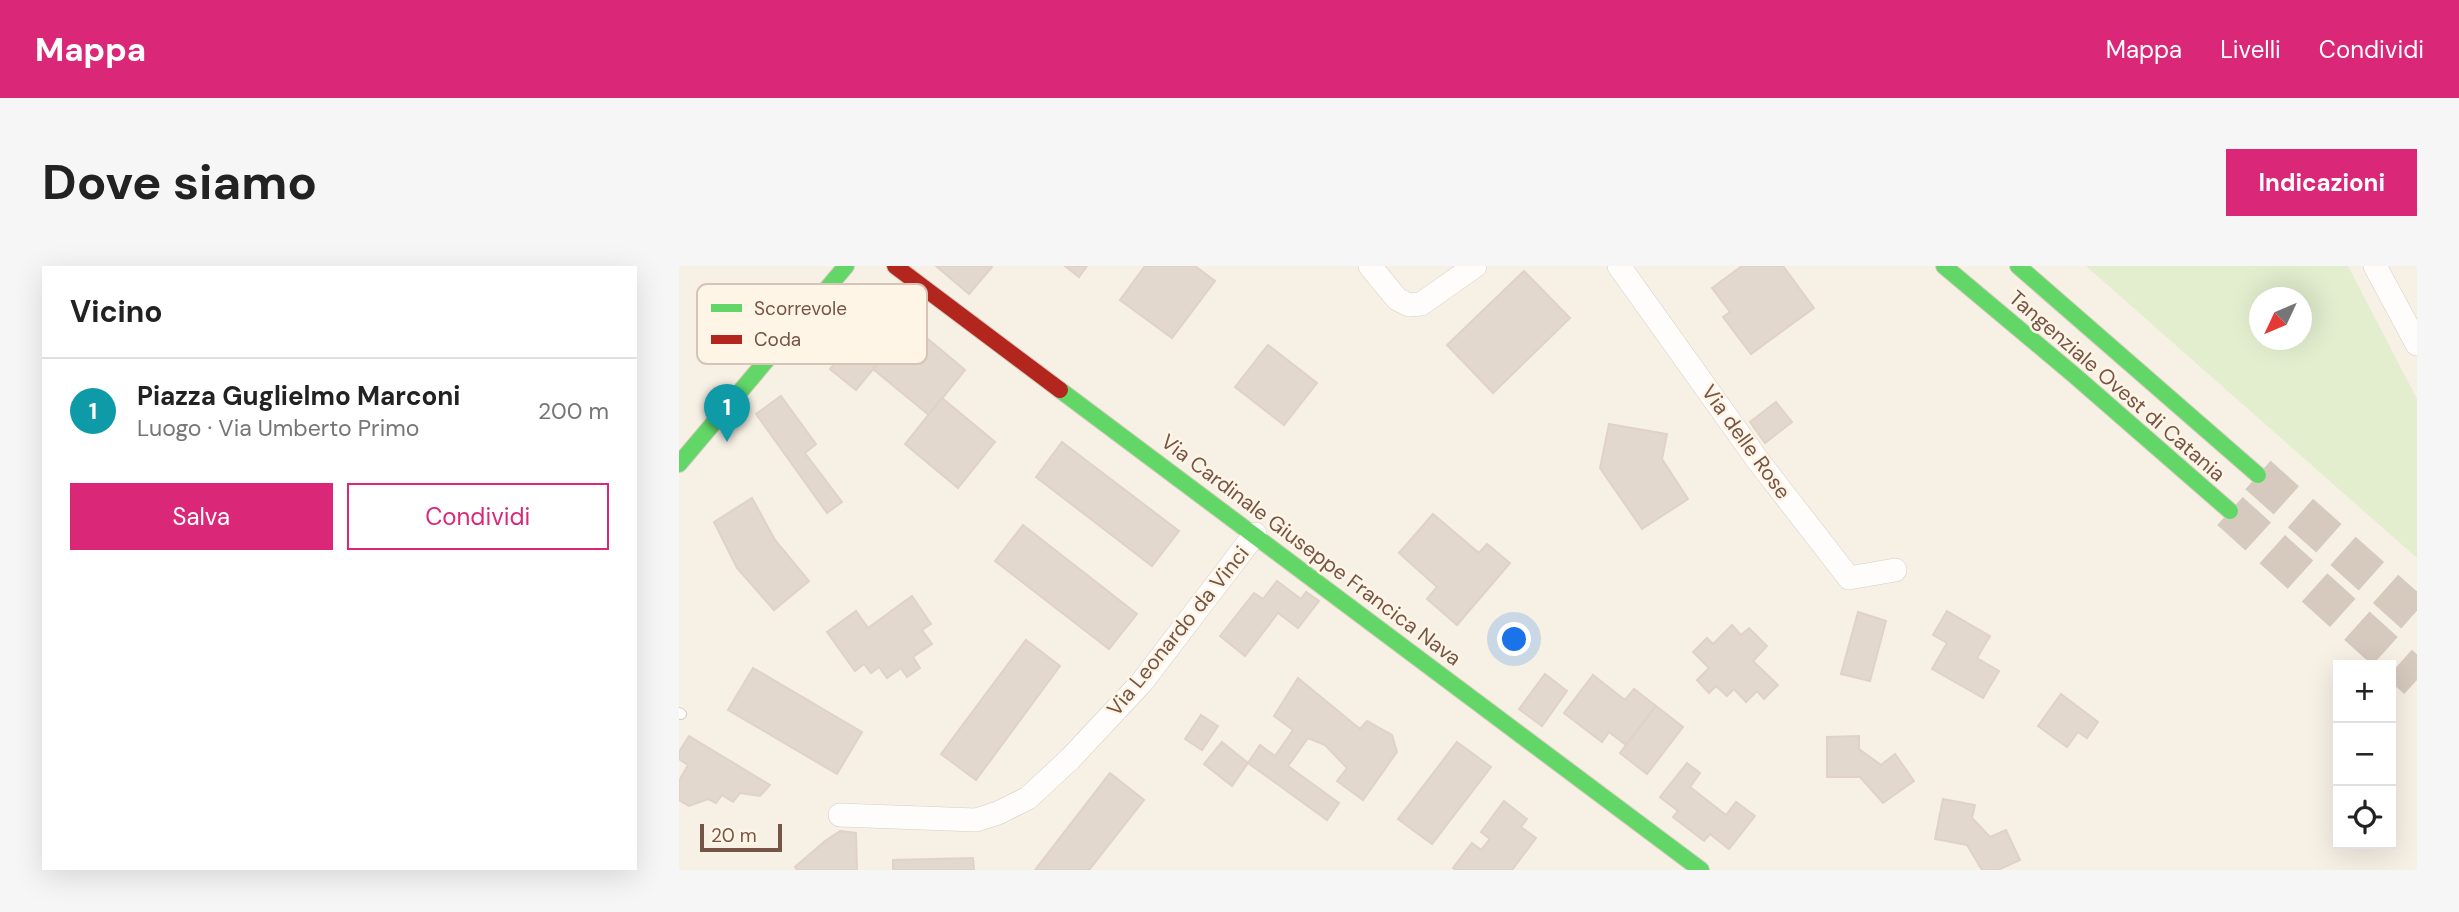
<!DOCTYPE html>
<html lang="it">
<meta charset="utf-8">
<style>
:root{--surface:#fff;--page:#f6f6f6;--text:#222;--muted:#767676;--line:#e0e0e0;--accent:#db2777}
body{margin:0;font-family:"DM Sans",sans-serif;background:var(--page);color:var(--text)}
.controls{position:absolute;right:21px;bottom:21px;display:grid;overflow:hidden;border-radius:0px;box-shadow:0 7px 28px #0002}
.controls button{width:63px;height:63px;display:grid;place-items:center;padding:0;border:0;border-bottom:2px solid var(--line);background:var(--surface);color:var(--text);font:35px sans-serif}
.compass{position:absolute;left:1570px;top:21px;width:63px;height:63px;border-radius:50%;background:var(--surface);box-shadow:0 7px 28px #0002;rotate:226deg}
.scale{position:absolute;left:21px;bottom:18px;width:82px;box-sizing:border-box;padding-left:7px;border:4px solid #755545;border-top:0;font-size:19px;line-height:24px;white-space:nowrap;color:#755545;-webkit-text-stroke:5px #fff5e6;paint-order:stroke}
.you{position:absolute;left:836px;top:374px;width:24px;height:24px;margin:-18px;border:5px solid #fff;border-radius:50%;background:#1a73e8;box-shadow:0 0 0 10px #1a73e833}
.badge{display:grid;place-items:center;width:46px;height:46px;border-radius:50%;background:var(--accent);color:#fff;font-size:23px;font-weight:700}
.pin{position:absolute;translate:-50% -58px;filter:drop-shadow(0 2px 4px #0008)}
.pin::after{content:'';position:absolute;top:37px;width:24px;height:21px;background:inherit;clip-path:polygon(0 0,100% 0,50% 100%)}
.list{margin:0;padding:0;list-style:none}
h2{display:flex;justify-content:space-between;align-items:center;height:91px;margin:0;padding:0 28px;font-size:30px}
h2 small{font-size:23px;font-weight:400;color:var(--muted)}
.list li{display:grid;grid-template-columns:46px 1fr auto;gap:21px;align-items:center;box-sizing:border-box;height:105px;padding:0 28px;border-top:2px solid var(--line)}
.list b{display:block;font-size:26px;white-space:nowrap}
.list p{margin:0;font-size:23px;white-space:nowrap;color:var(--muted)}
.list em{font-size:23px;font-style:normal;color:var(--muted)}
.actions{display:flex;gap:14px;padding:21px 28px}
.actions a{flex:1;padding:16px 0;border:2px solid var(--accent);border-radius:0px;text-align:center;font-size:24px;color:var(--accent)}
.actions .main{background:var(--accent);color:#fff}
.icon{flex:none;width:38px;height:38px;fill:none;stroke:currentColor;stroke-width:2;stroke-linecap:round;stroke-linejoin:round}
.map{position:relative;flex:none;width:1738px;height:604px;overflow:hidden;border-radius:0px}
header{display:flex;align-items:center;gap:42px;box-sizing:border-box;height:98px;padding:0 35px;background:var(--accent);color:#fff}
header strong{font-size:33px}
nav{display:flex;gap:38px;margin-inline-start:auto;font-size:24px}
.intro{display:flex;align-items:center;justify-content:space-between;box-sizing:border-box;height:168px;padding:0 42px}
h1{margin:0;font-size:49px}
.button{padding:18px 32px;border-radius:0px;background:var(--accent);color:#fff;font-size:24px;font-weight:700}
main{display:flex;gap:42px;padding:0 42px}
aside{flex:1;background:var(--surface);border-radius:0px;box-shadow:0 7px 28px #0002}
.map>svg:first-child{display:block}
.green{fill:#e2eece;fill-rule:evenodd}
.building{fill:#e3d8cd;stroke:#e0d2c7;stroke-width:2}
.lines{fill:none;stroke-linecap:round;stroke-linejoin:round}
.highway-tunnel{stroke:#d6c9bd;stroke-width:38;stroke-dasharray:38 19;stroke-linecap:butt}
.lane-casing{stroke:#d8cdc4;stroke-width:12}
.street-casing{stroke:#d8cdc4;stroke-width:24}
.fast-casing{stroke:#d7ccc2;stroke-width:18}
.jam-casing{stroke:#d7ccc2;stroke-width:18}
.lane{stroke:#fefdfb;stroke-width:10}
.street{stroke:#fefdfb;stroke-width:23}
.fast{stroke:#63d668;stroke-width:16}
.jam{stroke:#b3261e;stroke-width:16}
.labels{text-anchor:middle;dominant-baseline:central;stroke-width:5;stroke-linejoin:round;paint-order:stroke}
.street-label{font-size:21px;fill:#755545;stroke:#fff5e6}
.key{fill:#fff5e6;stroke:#d6c5b6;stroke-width:2}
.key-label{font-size:19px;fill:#755545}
</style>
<header>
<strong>Mappa</strong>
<nav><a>Mappa</a><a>Livelli</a><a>Condividi</a></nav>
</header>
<div class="intro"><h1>Dove siamo</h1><a class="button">Indicazioni</a></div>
<main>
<aside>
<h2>Vicino<small></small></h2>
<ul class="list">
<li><span class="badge" style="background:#0f9aa8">1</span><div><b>Piazza Guglielmo Marconi</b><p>Luogo · Via Umberto Primo</p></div><em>200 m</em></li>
</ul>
<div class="actions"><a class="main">Salva</a><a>Condividi</a></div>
</aside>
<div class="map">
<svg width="1738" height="604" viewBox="0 0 1738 604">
<rect width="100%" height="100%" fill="#f7f0e5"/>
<path class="green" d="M1407,0h262l69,133v159zM1580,32h42v42h-42z"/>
<g class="building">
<polygon points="257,0 312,0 313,1 290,28"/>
<polygon points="386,0 408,0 400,11"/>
<polygon points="466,0 516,0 536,15 493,72 441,34"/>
<polygon points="1063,0 1104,0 1135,42 1072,88 1044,51 1051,46 1033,22"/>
<polygon points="845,5 891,52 814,127 768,79"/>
<polygon points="191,54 217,75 177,124 151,103"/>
<polygon points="231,58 286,104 250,149 194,103"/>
<polygon points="589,79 638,117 605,159 556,121"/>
<polygon points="102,130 137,178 126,187 163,236 148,247 77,148"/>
<polygon points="263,132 316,176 279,222 226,178"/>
<polygon points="1097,136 1113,156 1086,177 1071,156"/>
<polygon points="930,158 988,168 983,193 1009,233 963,263 921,202"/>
<polygon points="383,176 500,265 473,300 357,211"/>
<polygon points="73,232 96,274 130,315 95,344 58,302 35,256"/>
<polygon points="754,248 800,287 808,278 831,297 778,359 748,333 758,321 720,287"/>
<polygon points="344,259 458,348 430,383 316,295"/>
<polygon points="598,315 622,333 627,326 640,335 619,362 599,347 566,390 541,370 575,327 584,333"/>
<polygon points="233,330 252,358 243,364 253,378 234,391 241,402 228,411 222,402 208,412 200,401 192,407 185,398 176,405 148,366 177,345 189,362"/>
<polygon points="1268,345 1311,370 1298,392 1320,405 1304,432 1253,403 1268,377 1254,369"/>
<polygon points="1179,346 1207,355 1191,415 1162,408"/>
<polygon points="1053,359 1062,369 1070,362 1088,380 1074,395 1099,419 1085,433 1078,425 1067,436 1055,423 1048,430 1037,420 1030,427 1018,414 1030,402 1014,386 1028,372 1034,378"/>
<polygon points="347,374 381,400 297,514 262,488"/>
<polygon points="74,402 183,466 158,508 49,444"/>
<polygon points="866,408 888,425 863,460 840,443"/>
<polygon points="914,409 946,434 955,423 977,440 947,479 930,466 923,476 885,447"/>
<polygon points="619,412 681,463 688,455 713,469 718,486 684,534 658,515 668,502 646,479 629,472 609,500 660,537 648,554 569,497 581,479 596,490 614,464 595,450"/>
<polygon points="1382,428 1419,456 1408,472 1399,466 1388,481 1359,460"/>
<polygon points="977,440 1004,461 968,508 941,487"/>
<polygon points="522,449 539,460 523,484 506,473"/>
<polygon points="10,470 91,519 81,530 61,527 54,536 43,529 37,537 29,533 10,540 0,534 0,515 9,499 0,493 0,486"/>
<polygon points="1180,470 1180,483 1202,499 1216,488 1235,515 1204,537 1181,511 1148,511 1148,471"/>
<polygon points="543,476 569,497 553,520 525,498"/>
<polygon points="778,476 812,501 753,578 719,553"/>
<polygon points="1008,497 1021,507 1011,521 1047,549 1057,536 1076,550 1050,583 1031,568 1025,575 994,551 999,545 981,531"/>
<polygon points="431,507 465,534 410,604 356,604"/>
<polygon points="1264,533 1296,539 1293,552 1311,571 1327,564 1341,594 1319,604 1303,604 1288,579 1256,573"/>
<polygon points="825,535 848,553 842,561 857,572 833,604 777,604 774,602 793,577 802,584 811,573 802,566"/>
<polygon points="161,565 177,567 178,604 118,604 116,601 146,575"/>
<polygon points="294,592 295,604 214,604 214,594"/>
</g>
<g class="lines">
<g class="highway-tunnel">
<polyline points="1579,209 1738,351"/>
<polyline points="1551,245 1738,414"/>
</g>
<defs>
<polyline id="lane" points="0,447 2,448"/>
<g id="street">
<polyline points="691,0 718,33 730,39 742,38 796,0"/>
<polyline points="940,0 1080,196 1170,312 1216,304"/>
<polyline points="1696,0 1738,78"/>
<polyline points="161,549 297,554 319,547 349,532 391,493 463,416 576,268"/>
</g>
<g id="fast">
<polyline points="1265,0 1395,109 1551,245"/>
<polyline points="1339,0 1579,209"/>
<polyline points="381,124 1022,604"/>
<polyline points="0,198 167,0"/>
</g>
<polyline id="jam" points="216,0 381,124"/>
</defs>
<use href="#lane" class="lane-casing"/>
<use href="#street" class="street-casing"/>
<use href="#fast" class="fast-casing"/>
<use href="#jam" class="jam-casing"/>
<use href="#lane" class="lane"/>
<use href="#street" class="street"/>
<use href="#fast" class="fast"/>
<use href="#jam" class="jam"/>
</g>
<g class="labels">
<g class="street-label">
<text transform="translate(1438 120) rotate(41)">Tangenziale Ovest di Catania</text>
<text transform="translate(1067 176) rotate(54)">Via delle Rose</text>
<text transform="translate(632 284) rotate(37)">Via Cardinale Giuseppe Francica Nava</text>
<text transform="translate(499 365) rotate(-51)">Via Leonardo da Vinci</text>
</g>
</g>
<rect x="18" y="18" width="230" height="80" rx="10" class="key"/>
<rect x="32" y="38" width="31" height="8" fill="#63d668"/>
<rect x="32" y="69" width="31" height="9" fill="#b3261e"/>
<g class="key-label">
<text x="75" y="49">Scorrevole</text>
<text x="75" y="80">Coda</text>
</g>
</svg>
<div class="controls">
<button>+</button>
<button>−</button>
<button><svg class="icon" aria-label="locate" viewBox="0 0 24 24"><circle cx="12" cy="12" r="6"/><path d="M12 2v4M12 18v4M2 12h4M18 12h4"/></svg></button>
</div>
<svg class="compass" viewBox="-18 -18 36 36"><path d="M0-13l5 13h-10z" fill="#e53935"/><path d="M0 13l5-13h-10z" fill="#767676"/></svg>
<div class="scale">20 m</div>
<div class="you"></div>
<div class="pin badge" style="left:48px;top:176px;background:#0f9aa8">1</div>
</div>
</main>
